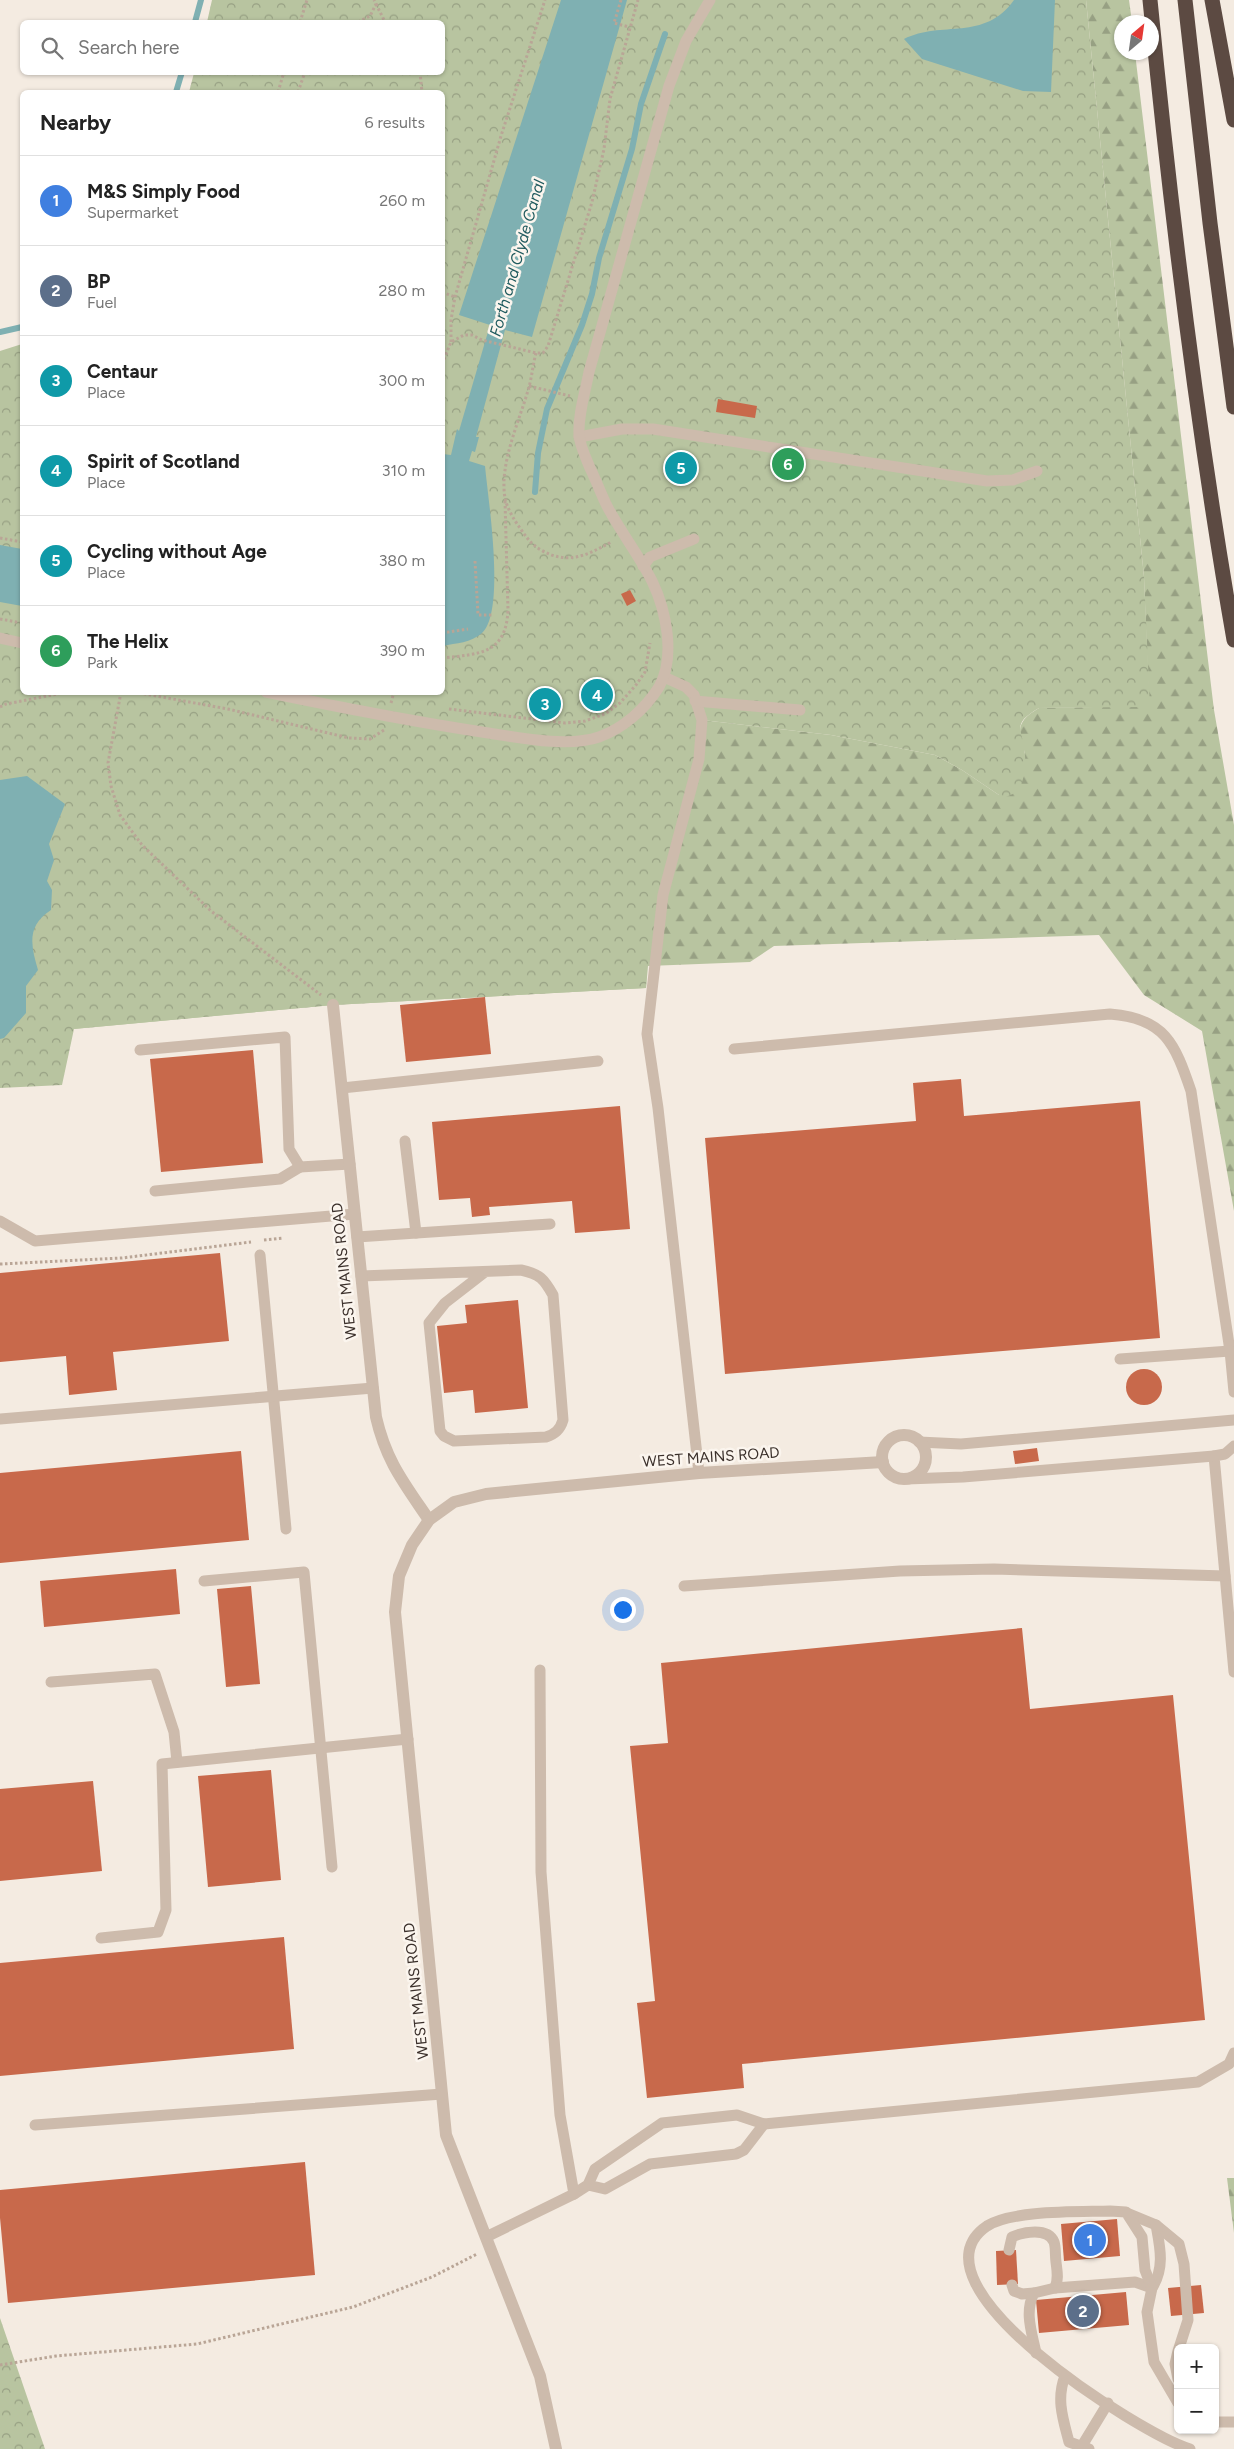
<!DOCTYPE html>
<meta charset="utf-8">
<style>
:root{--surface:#fff;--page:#f2f2f2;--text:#222;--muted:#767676;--line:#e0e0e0;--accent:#d93025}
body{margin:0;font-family:Figtree,sans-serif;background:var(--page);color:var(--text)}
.controls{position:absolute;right:15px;bottom:15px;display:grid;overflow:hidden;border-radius:8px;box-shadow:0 1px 4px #0004}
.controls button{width:45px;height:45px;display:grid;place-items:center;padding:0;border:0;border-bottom:1px solid var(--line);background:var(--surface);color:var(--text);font:25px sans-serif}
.compass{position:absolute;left:1114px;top:15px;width:45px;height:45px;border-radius:50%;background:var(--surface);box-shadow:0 1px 4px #0004;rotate:29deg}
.you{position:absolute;left:622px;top:1609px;width:18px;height:18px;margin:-12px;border:4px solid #fff;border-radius:50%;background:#1a73e8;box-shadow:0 0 0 8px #1a73e833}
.badge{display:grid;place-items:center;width:32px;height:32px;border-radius:50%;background:var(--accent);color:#fff;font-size:16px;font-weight:700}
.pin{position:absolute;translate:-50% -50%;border:2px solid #fff;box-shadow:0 1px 5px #0006}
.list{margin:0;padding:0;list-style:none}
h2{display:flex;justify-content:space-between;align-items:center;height:65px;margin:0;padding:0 20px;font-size:21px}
h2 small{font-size:16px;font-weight:400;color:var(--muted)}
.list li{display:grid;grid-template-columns:32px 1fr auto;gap:15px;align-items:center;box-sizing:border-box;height:90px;padding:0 20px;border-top:1px solid var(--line)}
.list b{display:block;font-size:19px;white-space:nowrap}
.list p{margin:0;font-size:16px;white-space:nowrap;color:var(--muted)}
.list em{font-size:16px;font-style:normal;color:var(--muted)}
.icon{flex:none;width:28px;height:28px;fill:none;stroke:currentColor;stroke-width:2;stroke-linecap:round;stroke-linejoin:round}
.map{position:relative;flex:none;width:1234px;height:2449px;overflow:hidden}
.search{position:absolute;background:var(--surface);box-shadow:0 1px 4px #0004;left:20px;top:20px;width:425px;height:55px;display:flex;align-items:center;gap:12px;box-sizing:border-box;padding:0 18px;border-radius:8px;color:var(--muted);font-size:19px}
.panel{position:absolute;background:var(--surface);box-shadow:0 1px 4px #0004;left:20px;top:90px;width:425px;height:605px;border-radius:8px}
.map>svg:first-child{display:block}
.forest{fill:url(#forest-firs)}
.park{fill:url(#park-crowns)}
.water{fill:#7fb0b2}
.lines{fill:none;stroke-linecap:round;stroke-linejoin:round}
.stream{stroke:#7fb0b2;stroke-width:6}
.building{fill:#c8694b}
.path{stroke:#b9a596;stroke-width:3;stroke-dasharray:2.5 2.5;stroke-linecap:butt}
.service{stroke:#cdbbac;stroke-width:11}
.minor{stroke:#cdbbac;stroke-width:12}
.motorway{stroke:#5c4a42;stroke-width:15}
.labels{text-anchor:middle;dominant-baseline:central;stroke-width:5;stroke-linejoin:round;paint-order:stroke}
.street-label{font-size:15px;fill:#3b302b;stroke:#fbf5ee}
.water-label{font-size:16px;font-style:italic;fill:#1f5a5e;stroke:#fbf5ee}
</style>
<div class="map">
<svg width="1234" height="2449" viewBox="0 0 1234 2449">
<defs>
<pattern id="forest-firs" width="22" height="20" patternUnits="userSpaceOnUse" patternTransform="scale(1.25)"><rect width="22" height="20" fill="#b8c4a0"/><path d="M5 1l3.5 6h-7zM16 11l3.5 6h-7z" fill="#97a083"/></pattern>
<pattern id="park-crowns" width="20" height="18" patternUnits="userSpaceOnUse" patternTransform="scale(1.25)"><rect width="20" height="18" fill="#b8c4a0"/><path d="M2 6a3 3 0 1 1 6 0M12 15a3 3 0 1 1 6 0" fill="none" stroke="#97a083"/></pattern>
</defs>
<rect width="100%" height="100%" fill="#f4ebe1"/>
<g class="forest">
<path d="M1086,0h43l3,22h-10v30l13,1 79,657 20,115v386l-32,-180 -58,-36 -45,-60 -325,11 -24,16 -102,4 -2,22 -313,17 -260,24 629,-309 129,15 104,20 27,15 37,25 26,-42c-8,-24 -8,-32 14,-45l110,-2 -5,-129z"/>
<polygon points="1227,2178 1234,2178 1234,2233"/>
</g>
<g class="park">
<path d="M212,0h874l58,577 6,130 -111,1c-29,17 -16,20 -14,47 1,12 -1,24 -6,36l-13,6 -7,-2 -37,-25 -27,-15 -104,-20 -129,-15 -48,245 -7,1 -1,22 -313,17 -259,24 -12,56 -62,3v-737l22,-7v348h420v-600h-253l5,-19 248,-1v-50h-235z"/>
<polygon points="0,2318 45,2449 0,2449"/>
</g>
<g class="water">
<path d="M561,0h66l-95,337 -27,-7 -29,107h3l-4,15 -3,-1 -3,10 16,5c3,33 21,145 -3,167 -11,10 -26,10 -39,13v-192l8,1 6,-26 2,2 31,-106 -31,-10z"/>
<path d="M1014,0h41l-4,92 -28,-1 -101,-32 -18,-20c38,-19 80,3 110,-39z"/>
<polygon points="0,545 22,549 22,606 0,602"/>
<path d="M27,776l38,28 -16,40 5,16 -7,21 5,9 -1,20c-25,16 -20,36 -13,60l-12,16v27l-22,25 -4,1v-259z"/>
</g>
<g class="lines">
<g class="stream">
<polyline points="195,22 201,0"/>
<polyline points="176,92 182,72"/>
<polyline points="0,332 22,327"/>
<polyline points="535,492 538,453 547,409 582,325 592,294 599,258 632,149 641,104 665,34"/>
</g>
</g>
<g class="building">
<polygon points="718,399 757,406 755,418 716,412"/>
<polygon points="672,458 693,463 690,477 669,473"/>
<polygon points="630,590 636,601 627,606 621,594"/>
<polygon points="485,997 491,1054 406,1062 400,1005"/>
<polygon points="253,1050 263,1163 161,1172 150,1059"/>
<polygon points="961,1079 964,1116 1140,1101 1160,1338 725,1374 705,1138 916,1121 913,1083"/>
<polygon points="620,1106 630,1229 575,1233 572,1201 489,1207 490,1215 472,1217 470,1198 439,1200 432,1122"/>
<polygon points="220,1253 229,1341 113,1352 117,1390 69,1395 66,1356 0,1362 0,1273"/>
<polygon points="518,1300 528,1408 475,1413 473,1390 444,1393 437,1326 467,1323 465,1305"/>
<circle cx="1144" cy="1387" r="18"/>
<polygon points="1037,1448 1039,1461 1015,1464 1013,1451"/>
<polygon points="241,1451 249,1540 0,1563 0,1473"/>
<polygon points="176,1569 180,1614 44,1627 40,1581"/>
<polygon points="251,1586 260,1684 226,1687 217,1589"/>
<polygon points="1022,1628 1030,1709 1173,1695 1205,2020 742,2064 744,2088 647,2098 637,2003 655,2001 630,1746 668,1743 661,1663"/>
<polygon points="271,1770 281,1880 208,1887 198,1776"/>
<polygon points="93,1781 102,1871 0,1881 0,1789"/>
<polygon points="284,1937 294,2049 0,2076 0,1963"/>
<polygon points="305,2162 315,2275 8,2303 0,2218 0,2190"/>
<polygon points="1117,2219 1120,2256 1064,2261 1061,2224"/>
<polygon points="1016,2250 1018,2284 997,2285 996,2251"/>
<polygon points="1201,2285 1204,2313 1171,2316 1168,2288"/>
<polygon points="1126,2292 1129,2325 1039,2333 1036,2300"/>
</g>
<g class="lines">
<g class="path">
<polyline points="621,0 614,23 629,27"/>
<polyline points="376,4 385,22"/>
<polyline points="300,22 307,0"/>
<polyline points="358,22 370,16 376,4 374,0"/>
<polyline points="420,72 422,92"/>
<polyline points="278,92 284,72"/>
<polyline points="298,92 305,72"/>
<polyline points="442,292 455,297"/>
<polyline points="451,342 451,320 455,297 501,136 545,0"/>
<path d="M536,353c-3,11 -4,23 -7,34 -9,33 -30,76 -24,111 2,10 9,22 15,30 6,9 12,17 21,22 26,15 45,6 70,-8"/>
<polyline points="442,364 451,342 464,335 472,335 482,340 536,353 543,353 548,346 592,202 604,149 610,99 638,0"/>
<polyline points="529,386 570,396"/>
<polyline points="0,538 22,542"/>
<polyline points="475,561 478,615 493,615"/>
<polyline points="0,619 22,623"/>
<polyline points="442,633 468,629"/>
<path d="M442,658c38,-4 64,-4 66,-48l-3,-109"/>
<polyline points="121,692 108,763 111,786 120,815 142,845 211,911 321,995"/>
<polyline points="134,692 228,709 349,738 370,739 384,730"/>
<polyline points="391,703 394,692"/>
<polyline points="0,707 6,704 68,692"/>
<polyline points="449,709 565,723 585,721 605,714 620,703 636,685 645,672 650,643"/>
<polyline points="264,1240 283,1238"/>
<polyline points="0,1264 122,1258 251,1242"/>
<polyline points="0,2365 56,2356 197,2344 353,2307 432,2277 477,2254"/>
</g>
<g class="service">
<polyline points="579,437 622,429 653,429 987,481 1013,480 1037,471"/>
<polyline points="643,566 650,557 694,539"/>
<polyline points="0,638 22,643"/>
<polyline points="664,677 686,687 694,695 702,720 699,759 663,895 647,1034 658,1108 699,1473"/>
<path d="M266,692c72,15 144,29 216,40 34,5 85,16 117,5 25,-9 46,-28 60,-50 17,-30 7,-77 -7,-106 -13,-26 -32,-50 -45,-75 -6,-12 -11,-26 -17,-38 -4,-10 -10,-22 -11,-33 -1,-21 6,-42 10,-63l80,-286 17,-45 24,-41"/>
<polyline points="695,701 800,710"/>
<path d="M734,1049l376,-35c55,4 65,30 81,77l39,260 4,41"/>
<polyline points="140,1050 285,1037 289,1149 300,1167 350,1164"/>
<polyline points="342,1088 598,1061"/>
<polyline points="405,1141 416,1233"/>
<polyline points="155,1191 280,1179 300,1167"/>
<polyline points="0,1221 35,1241 355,1214"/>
<polyline points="357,1237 550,1224"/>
<polyline points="260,1255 286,1529"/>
<path d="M361,1276l160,-6c19,4 23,9 32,25l10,125c-3,10 -8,14 -17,17l-92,4 -10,-5 -4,-5 -11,-108 16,-20 40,-31"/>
<polyline points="1120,1359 1230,1351"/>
<polyline points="0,1419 373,1388"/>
<polyline points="919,1442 961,1444 1234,1420"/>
<polyline points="1234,1446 1225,1454 1214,1456 1234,1672"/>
<polyline points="906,1479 963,1477 1214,1456"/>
<polyline points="204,1581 304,1572 332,1867"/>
<polyline points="684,1586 900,1571 994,1569 1225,1576"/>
<polyline points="51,1682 155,1674 174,1732 177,1762"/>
<polyline points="101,1938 158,1932 166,1910 162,1764 408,1739"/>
<polyline points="764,2124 1198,2082 1229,2064 1234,2053"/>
<polyline points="35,2125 442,2094"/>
<polyline points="574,2194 588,2185 595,2169 662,2123 737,2115 764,2124 744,2150 736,2154 650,2164 605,2189 588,2185"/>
<polyline points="1127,2213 1156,2225 1179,2244 1184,2264 1188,2320 1179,2348"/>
<polyline points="486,2237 574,2194 560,2115 541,1872 540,1670"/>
<path d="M1009,2250l3,-13c11,-5 36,-10 42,5 2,5 1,14 2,20 1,9 3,17 -1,26"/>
<polyline points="1012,2285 1014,2291 1022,2294 1034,2293"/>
<polyline points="1178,2351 1175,2364 1178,2379"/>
<path d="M1036,2353c-4,-20 -12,-41 -2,-60l21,-5 80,-6 17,6c13,-20 8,-41 4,-63"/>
<path d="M1065,2376c-9,23 -2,43 4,66l20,7"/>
<path d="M1178,2403l-24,-41 -7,-50 5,-24 -7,-18 -3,-33 -16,-25 -16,-1c-32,1 -98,-1 -123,15 -86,58 154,208 203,223"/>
<polyline points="1215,2422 1234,2422"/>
<polyline points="1080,2449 1108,2403"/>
</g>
<g class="minor">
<path d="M333,1005l43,412c10,44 28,66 53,103"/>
<circle cx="904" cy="1457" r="22"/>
<polyline points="556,2449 540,2376 446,2135 395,1612 399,1576 412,1545 429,1520 454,1502 486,1494 699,1473 883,1462"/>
</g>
<g class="motorway">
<path d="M1150,0c21,214 47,428 84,640"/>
<polyline points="1185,0 1210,223 1234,407"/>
<polyline points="1212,0 1234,120"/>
</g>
</g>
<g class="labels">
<g class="street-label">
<text transform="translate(344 1271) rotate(-96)">WEST MAINS ROAD</text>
<text transform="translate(711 1457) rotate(-4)">WEST MAINS ROAD</text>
<text transform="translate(416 1991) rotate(-96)">WEST MAINS ROAD</text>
</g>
<g class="water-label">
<text transform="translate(517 258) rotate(-74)">Forth and Clyde Canal</text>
</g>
</g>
</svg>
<div class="controls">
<button>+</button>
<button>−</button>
</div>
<svg class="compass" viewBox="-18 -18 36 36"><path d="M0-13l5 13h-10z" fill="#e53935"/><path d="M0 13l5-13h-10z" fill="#767676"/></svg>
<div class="you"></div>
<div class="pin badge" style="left:1090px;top:2240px;background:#3f7fe0">1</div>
<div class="pin badge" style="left:1083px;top:2311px;background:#5c6f8a">2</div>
<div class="pin badge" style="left:545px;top:704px;background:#0f9aa8">3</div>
<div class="pin badge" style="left:597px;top:695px;background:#0f9aa8">4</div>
<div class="pin badge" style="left:681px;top:468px;background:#0f9aa8">5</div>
<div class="pin badge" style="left:788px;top:464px;background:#2e9e5b">6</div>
<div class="search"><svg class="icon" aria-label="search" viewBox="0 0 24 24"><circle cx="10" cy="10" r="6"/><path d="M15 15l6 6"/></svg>Search here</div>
<section class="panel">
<h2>Nearby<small>6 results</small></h2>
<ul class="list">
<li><span class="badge" style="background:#3f7fe0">1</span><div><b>M&amp;S Simply Food</b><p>Supermarket</p></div><em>260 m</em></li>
<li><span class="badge" style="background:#5c6f8a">2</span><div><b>BP</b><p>Fuel</p></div><em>280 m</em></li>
<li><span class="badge" style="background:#0f9aa8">3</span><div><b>Centaur</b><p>Place</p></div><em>300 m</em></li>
<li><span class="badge" style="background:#0f9aa8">4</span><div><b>Spirit of Scotland</b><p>Place</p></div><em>310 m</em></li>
<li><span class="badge" style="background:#0f9aa8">5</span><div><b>Cycling without Age</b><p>Place</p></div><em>380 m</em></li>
<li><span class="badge" style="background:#2e9e5b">6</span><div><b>The Helix</b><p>Park</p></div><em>390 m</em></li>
</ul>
</section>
</div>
